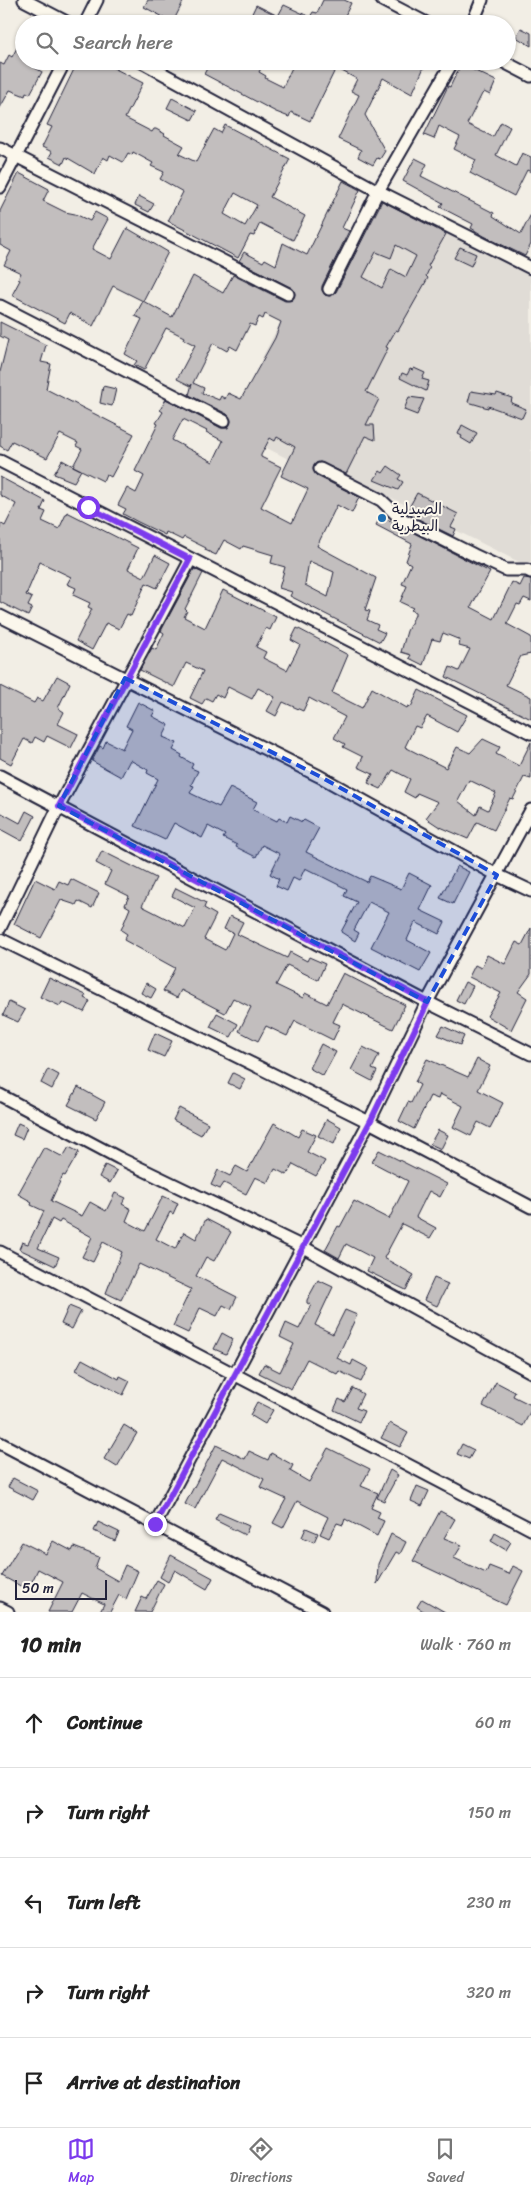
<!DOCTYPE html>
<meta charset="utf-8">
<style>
:root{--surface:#fff;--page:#f2f2f2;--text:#222;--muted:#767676;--line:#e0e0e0;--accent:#7c3aed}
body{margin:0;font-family:Sriracha,"Playpen Sans Arabic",sans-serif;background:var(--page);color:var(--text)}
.scale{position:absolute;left:15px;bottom:12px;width:92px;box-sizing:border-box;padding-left:5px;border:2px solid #22223b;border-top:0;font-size:14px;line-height:18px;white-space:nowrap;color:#22223b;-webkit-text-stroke:4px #fbf7ec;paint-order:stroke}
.stop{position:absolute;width:15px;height:15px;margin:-11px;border:4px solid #7c3aed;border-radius:50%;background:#fff}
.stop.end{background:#7c3aed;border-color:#fff;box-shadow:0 1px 5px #0008}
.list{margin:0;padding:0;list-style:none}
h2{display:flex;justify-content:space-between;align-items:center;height:65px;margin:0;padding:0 20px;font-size:21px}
h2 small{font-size:16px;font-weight:400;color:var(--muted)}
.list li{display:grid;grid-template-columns:32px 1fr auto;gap:15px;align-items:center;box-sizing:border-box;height:90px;padding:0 20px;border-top:1px solid var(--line)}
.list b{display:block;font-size:19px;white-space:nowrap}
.list em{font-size:16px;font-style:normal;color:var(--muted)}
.icon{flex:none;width:28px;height:28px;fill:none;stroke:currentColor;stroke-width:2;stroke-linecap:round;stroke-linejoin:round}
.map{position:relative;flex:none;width:531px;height:1612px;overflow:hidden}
.search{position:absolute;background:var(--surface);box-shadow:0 1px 4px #0004;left:15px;right:15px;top:15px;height:55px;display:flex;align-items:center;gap:12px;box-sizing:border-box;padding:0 18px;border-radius:28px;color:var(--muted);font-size:19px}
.sheet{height:515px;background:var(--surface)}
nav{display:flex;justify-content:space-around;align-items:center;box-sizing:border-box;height:70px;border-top:1px solid var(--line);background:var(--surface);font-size:14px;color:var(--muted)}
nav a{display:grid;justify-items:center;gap:2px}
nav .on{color:var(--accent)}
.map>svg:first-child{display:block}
.built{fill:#e0dcd6}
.building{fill:#c2bebe;stroke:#22223b;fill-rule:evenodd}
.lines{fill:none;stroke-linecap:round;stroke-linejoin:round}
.minor-casing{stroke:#22223b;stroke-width:15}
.minor{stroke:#fbf7ec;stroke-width:11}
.route{stroke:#7c3aed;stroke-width:6}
.marked{fill:#1d4ed8;fill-opacity:0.2;stroke:#1d4ed8;stroke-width:4;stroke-dasharray:10 6;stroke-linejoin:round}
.poi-dot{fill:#1f6fb2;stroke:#fbf7ec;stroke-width:2}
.labels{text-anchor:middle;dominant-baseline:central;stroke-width:4;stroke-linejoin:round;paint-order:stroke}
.poi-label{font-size:15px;fill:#22223b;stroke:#fbf7ec;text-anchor:start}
</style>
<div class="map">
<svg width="531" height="1612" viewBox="0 0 531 1612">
<rect width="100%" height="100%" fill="#f2eee5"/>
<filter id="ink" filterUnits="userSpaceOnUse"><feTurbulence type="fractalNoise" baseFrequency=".02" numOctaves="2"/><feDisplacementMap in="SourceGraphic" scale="10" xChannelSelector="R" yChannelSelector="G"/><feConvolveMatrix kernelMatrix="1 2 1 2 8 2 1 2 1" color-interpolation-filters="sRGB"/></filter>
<g filter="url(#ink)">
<polygon class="built" points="381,198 531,274 531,568 316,460 310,470 235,432 272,365 261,360 293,297 326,303"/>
<g class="building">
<polygon points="148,0 184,0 173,22 144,7"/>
<polygon points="323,0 344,0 351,3 341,24 247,24 256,5 278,16 284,5 310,17 313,12 317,13"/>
<polygon points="521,28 531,33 531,46 516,37"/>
<polygon points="24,35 24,61 42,72 30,94 26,92 25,96 10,90 0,108 0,63 4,65 9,55 12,57"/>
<path d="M78,61h22l43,22 -18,35 27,14 2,-3h2l9,5 -1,1 20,11 -5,8 17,8 18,-33 7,4 4,-8 65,34 -20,38 35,19 -12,24 -33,-17 -6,13 -4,-1 -12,23 -70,-37 15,-29 -23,-13 4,-7 -13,-6 2,-3 -20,-11 -1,3 -4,-2 -5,9 -13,-7 -2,5 -5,-3 -8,17 -29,-17 -3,7 -14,-7 3,-5 -10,-5 10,-20 -5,-2zM235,193l22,12 -12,21 -21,-12z"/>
<polygon points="211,61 265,61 259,72 266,76 265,78 283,87 295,61 416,61 425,65 412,94 383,78 365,115 385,151 380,159 377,158 373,165 358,157 361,150 338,139 359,95 351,91 357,79 336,68 310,121 291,112 289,117 276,112 204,74"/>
<polygon points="461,64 496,81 490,95 484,92 482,94 467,124 493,137 501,122 510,127 496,155 516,166 522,153 531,157 531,172 527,170 514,196 470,173 476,160 454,149 460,137 439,126 434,139 424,135 448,86 450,87"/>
<polygon points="172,98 197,111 192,120 167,108"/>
<polygon points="415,158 427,164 421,176 494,213 493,216 521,234 531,214 531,244 525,256 484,236 471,228 473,224 440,207 443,203 403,181"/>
<polygon points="19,173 49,189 43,201 65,212 75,214 90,221 95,212 108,219 92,249 111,259 127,228 168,252 143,301 113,286 93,326 70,313 65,323 12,295 20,280 18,279 21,273 4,265 11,251 0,245 0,211"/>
<path d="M343,181l17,9 -18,38 7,3 -27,55v4l3,5 5,1 6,-4 46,-91 64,33 -18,32 2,1 -4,9 2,2 -30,53 -2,-1 -10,17 2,1 -22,44 13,7 -13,26h8l1,15 -10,-4 -19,38 -26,-12 -4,1 -3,6 4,7 42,21 -7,16 -15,-8 -20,41 59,32 -11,32 5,1 -3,9 11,5 -2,4 9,4 -5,9 -90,-46 2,-4 -13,-4 6,-21 -14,-4 2,-8 -30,-9 -2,3 -17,-9 -8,15 -11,-5 1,-2 -22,-11 -2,3 -16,-8 -1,3 -27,-13 -15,-8 3,-5 -8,-4 9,-17 9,5 8,-17 -9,-5 23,-47 -2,-1 7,-11 -3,-2 6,-11 55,29h7l3,-7 -4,-7 -38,-19 3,-11 -1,2 -14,-7 18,-34 -12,-6 1,-2 -18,-9 -22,42 -10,-5 3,-4 -12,-7 17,-35 -7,-3 8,-15 29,16 21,-41 30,17 10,-18 52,26 7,-1 3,-6 -3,-6 -53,-27 5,-9 19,10 2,-3 11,6 7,-22 24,12zM396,245l20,11 -10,21 -15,-8 -9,19 -19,-11 13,-25 15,6zM265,314l16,8 -6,16 -34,61 -13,-6 -3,6 -4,-3 -2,4 -17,-7 2,-5 -11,-5 20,-40 14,8 3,-5 7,4 13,-26 5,2 4,-9 4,2zM183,419l24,12 -1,1 17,9 -10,21 -41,-22zM277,437l18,10 -14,29 27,13 -16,34 -31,-16 20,-40 -20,-10v-2l9,-17 5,3zM309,561l25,11 -6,25 -23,-12z"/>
<polygon points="139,196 154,204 149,212 135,205"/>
<polygon points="460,247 476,254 471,266 454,258"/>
<polygon points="0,322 46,345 41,362 51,364 46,389 134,434 111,477 106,474 103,481 73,466 81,470 74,482 54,474 62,460 73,466 82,449 76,446 78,443 60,434 47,458 12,441 7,450 0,446 0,372 8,340 0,336"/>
<polygon points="414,368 425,373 422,379 429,381 426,391 400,378 402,373 407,375 410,369 413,370"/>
<polygon points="103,386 116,389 112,406 100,403"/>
<polygon points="471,391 496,395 497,393 512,398 511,403 526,409 522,418 488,406 488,408 468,402"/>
<polygon points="409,397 424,399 417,415 404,410"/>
<polygon points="462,425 477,433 471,444 461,438 462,436 458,434"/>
<polygon points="388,466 401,475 398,479 403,482 398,490 374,480 380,471 383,473"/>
<polygon points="0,477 45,501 41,510 46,512 42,521 59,529 67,512 138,548 128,569 144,577 155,555 170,563 157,588 146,583 131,616 127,614 119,629 106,623 92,650 76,641 92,609 88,607 90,603 73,595 76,588 67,584 71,577 40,562 26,595 32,598 28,606 32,608 28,616 0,602 0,523 5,526 16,504 0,495"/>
<polygon points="417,493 458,514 451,527 456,529 453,536 406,513"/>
<polygon points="381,516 490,572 471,607 494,619 512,582 520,586 524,578 531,579 531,601 524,598 520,605 517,604 507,624 531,637 531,654 521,656 506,685 531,697 531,719 446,677 450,667 459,671 470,649 459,646 460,640 443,633 440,641 432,639 423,665 409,658 411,655 401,652 407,631 415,615 415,612 411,610 413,608 400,602 407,586 402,584 411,564 406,561 412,544 376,525"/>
<path d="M194,569l9,4 -18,36 2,2 -3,6 21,11 18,-38 53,27 -6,13 -4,-2 -10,19 10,5 -3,6 24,12 13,-25 -9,-5 6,-12 51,27 -16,38 30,15 10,-20 35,20 1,-2 3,1 8,-17 48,25 -10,17 -30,-16 -7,12 -5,-2 -10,21 41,21 11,-21 13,6 13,-14 17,8 -4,7 23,12 12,-24v37l-7,-2 -11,22 -3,-1 -16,32 -17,-8 -9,17 -30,-13 -12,-8 12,-16 -21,-9 -2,5 -11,-6 6,-13 -17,-9 -12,19 -13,-6 5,-9 -15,-7 5,-10 -20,-10 2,-3 -11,-6 11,-21 -36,-19 -6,13 -20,-9 -7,14 -9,-5 8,-14 -17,-9 -6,11 -24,-12 -5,11 -7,-4 -4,7 -6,-3 -4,6 -12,-6 13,-27 -17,-8 -12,24 -34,-17 12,-22 4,2 8,-17 -3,-2zM469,780l27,13 -8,17 -8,-4 -4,9 -18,-14z"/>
<polygon points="57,676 70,683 58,708 64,712 58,724 78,734 71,748 47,736 44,742 35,737 32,743 24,739 11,764 0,758 0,686 34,703 37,698 43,701"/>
<polygon points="138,702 155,711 152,716 169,725 163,737 177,743 173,750 182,755 181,757 193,764 191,768 198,771 191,785 194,786 190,793 219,807 230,788 257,802 253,809 277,821 279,818 287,822 290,816 302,822 304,820 319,828 306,852 367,882 370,876 401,889 409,873 432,885 420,910 445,922 439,934 415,922 407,940 431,953 420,972 371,947 389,912 369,902 354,930 359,933 355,941 341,932 357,902 344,896 347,889 305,868 299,881 293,878 287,891 276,886 279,879 270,874 280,854 262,845 256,857 236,847 237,845 223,838 225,835 208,826 202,838 174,823 165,840 135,826 158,779 147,773 148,770 130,760 121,777 92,761 100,746 103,748 106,741 122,749 132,729 126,726"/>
<polygon points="26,811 35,816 22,841 0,829 0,812 20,823"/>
<polygon points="102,851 156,878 142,906 185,928 195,908 172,896 176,888 206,903 204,908 216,915 204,939 225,950 233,933 224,929 230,916 243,922 237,934 287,958 290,952 307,961 309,957 325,964 318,980 287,965 276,985 303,998 305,993 327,1004 343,973 405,1005 393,1029 342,1004 333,1022 340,1025 333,1040 295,1021 287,1036 266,1026 258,1041 239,1031 251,1007 233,998 225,1013 181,990 177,998 163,991 175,968 124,940 127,934 121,930 130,908 125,905 129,896 105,884 111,871 96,863"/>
<polygon points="457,866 469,872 453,904 440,898"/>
<polygon points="35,879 55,889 59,881 68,885 71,879 99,893 92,908 78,901 76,905 61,900 41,938 14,924"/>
<polygon points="531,928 531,974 518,992 527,998 511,1030 487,1016 501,993 469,977 475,965 481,968 487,955 505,964 516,942 522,945"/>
<polygon points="49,978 86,995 84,998 90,1001 84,1012 62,1002 60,1006 40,997"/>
<polygon points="465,982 473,986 464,1004 456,1000"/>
<polygon points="146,983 156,989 151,998 141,993"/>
<polygon points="9,1002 25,1010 18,1022 3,1015"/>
<polygon points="217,1013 238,1024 231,1037 210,1027"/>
<polygon points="443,1026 464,1036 460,1045 438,1035"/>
<polygon points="155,1033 172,1041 164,1057 148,1050"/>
<polygon points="321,1044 336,1052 323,1076 309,1068"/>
<polygon points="363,1047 379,1055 372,1069 377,1071 372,1081 351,1070"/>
<polygon points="427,1059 468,1077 477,1059 490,1066 478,1090 503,1103 490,1128 478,1122 471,1136 453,1127 463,1106 440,1094 438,1099 430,1096 414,1129 399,1121 408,1102 411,1103 420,1085 415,1082"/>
<polygon points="48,1069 59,1075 52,1089 41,1083"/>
<polygon points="233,1073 245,1079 240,1089 228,1083"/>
<polygon points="78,1087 105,1102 96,1119 68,1105"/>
<polygon points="179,1108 208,1123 201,1135 173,1120"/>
<polygon points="327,1119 341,1127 334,1144 318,1136"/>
<polygon points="18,1123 27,1127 22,1139 13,1135"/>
<polygon points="274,1123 298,1137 302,1129 316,1135 307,1152 325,1161 316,1176 293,1164 287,1175 275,1169 268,1183 255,1177 246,1194 224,1183 220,1189 211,1185 218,1170 230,1176 236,1166 247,1172"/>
<polygon points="438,1130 448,1135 441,1149 430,1144"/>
<polygon points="44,1147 63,1157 69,1147 79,1152 65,1176 63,1175 51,1201 82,1216 90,1202 106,1211 115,1193 126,1198 122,1204 131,1209 126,1221 145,1231 163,1196 178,1203 173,1214 170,1212 156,1239 175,1249 184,1232 196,1239 206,1219 231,1232 219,1254 218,1254 214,1261 206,1257 196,1276 237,1297 231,1309 223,1305 217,1316 200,1308 188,1333 173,1326 191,1289 139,1264 121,1300 106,1293 122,1252 103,1242 93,1262 82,1257 92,1237 61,1220 59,1223 52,1219 38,1248 59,1257 55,1266 19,1249 22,1242 28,1244 44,1211 31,1205 32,1202 18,1194"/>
<polygon points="379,1150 447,1184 440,1197 429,1191 416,1217 436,1228 430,1238 402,1224 384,1258 414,1275 406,1290 367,1271 373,1258 346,1244 339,1258 325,1250 338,1226 340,1227 354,1201 389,1219 408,1181 372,1162"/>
<polygon points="105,1165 117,1171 110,1183 99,1177"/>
<polygon points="434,1278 448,1284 437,1306 424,1300"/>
<polygon points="318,1280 333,1287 315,1325 333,1334 345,1310 357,1315 337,1358 351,1365 353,1360 368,1368 361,1382 339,1371 337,1374 307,1359 291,1389 259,1373 264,1364 280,1372 294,1344 280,1337 286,1323 299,1329 311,1305 307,1303 307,1300"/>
<polygon points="69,1306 81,1311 72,1329 61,1324"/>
<polygon points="222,1333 233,1339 226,1354 214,1349"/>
<polygon points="82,1359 119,1379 120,1376 130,1381 123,1395 76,1370"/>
<polygon points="496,1382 515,1392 513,1396 531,1405 531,1410 523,1426 483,1406"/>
<polygon points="353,1388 363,1394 356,1408 364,1411 359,1422 334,1410 339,1399 345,1402"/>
<polygon points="257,1402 273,1410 265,1424 250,1415"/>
<polygon points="390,1423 408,1433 400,1447 381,1438"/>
<polygon points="124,1425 137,1433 117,1467 104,1459"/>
<polygon points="462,1444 474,1450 469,1459 457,1454"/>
<polygon points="216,1445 245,1459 249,1451 268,1460 271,1453 293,1465 290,1471 309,1482 328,1448 370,1469 361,1486 378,1493 371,1508 380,1512 377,1518 384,1521 377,1536 345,1519 343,1525 337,1523 329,1538 320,1534 328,1517 297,1501 283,1528 273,1523 286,1499 260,1487 264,1479 222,1458 195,1509 185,1504"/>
<polygon points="390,1470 398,1475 384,1501 377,1498"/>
<polygon points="13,1478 38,1491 33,1500 8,1487"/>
<polygon points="417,1486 429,1491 422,1506 411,1501"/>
<polygon points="440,1511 455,1519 444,1538 462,1545 454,1558 486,1573 489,1566 509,1574 513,1566 523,1571 506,1605 413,1561"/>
<polygon points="219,1513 249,1526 245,1535 215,1520"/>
<polygon points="98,1522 119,1532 115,1541 94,1531"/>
<polygon points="306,1528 318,1533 314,1542 302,1537"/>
<polygon points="495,1533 511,1542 506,1550 491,1541"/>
<polygon points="391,1534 406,1542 400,1554 396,1552 377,1584 378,1564"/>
<polygon points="53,1541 72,1551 74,1547 99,1557 95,1568 118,1581 125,1565 138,1571 126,1599 119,1595 110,1612 100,1612 104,1604 82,1593 72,1612 48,1612 63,1582 38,1569 28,1590 2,1576 22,1542 46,1554"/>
<polygon points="171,1555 213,1578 207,1589 175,1570 168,1582 160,1577"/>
<polygon points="157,1580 164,1584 150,1612 135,1612 142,1597 146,1599"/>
<polygon points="422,1599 445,1612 425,1612 417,1607"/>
</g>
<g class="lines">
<defs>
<g id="minor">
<polyline points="24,0 70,24"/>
<polyline points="382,0 428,24"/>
<polyline points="85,24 97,0"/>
<polyline points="472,24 482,0"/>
<polyline points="140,61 378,191 531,268"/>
<polyline points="502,61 531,76"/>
<polyline points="0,148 288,294"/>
<polyline points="0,187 65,61"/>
<polyline points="329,289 378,191 453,61"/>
<polyline points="0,306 224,421"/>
<polyline points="0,461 531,733"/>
<polyline points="320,469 381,500 400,518 474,555 506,570 527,570 531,572"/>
<polyline points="0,616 319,776 497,875 531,891"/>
<polyline points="0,776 427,1002 531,1054"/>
<polyline points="0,928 59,806 191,559"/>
<polyline points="0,939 369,1122 531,1207"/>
<polyline points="0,1095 119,1158 303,1247 531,1372"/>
<polyline points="0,1252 531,1529"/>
<polyline points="0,1443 322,1612"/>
<polyline points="155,1524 369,1122 427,1002 531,810"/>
<polyline points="0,1608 8,1612"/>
</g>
</defs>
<use href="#minor" class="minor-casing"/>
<use href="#minor" class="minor"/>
</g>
</g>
<g class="lines" filter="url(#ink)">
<polyline class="route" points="88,507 190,559 59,806 428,1002 370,1122 155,1524"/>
</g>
<path class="marked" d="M125,678l194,98 178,99 -70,127 -368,-196z"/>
<circle class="poi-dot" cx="382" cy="518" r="5"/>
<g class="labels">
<g class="poi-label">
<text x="392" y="509">الصيدلية<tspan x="392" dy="17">البيطرية</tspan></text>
</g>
</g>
</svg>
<div class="scale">50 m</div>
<div class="stop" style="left:88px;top:507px"></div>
<div class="stop end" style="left:155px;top:1524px"></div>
<div class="search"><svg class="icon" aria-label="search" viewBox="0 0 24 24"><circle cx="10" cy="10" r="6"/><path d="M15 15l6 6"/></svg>Search here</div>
</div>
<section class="sheet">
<h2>10 min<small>Walk · 760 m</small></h2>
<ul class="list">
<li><svg class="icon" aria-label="ahead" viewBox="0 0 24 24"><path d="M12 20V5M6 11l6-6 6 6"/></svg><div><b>Continue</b></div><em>60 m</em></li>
<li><svg class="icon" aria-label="right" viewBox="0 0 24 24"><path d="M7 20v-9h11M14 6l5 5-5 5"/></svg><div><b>Turn right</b></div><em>150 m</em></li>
<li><svg class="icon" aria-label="left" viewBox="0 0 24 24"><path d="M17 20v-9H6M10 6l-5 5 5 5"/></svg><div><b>Turn left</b></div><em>230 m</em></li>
<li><svg class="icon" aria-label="right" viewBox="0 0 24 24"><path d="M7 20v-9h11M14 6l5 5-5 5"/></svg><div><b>Turn right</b></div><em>320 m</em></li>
<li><svg class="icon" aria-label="arrive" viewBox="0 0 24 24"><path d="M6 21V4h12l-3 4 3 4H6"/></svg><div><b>Arrive at destination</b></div></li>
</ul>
</section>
<nav>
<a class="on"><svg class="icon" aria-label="map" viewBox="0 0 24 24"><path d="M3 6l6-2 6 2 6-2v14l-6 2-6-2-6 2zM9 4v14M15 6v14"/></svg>Map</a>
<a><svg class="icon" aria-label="directions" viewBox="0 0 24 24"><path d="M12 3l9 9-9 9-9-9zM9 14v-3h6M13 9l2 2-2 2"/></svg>Directions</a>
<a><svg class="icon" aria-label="saved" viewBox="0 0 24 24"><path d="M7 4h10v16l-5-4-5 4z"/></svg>Saved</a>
</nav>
